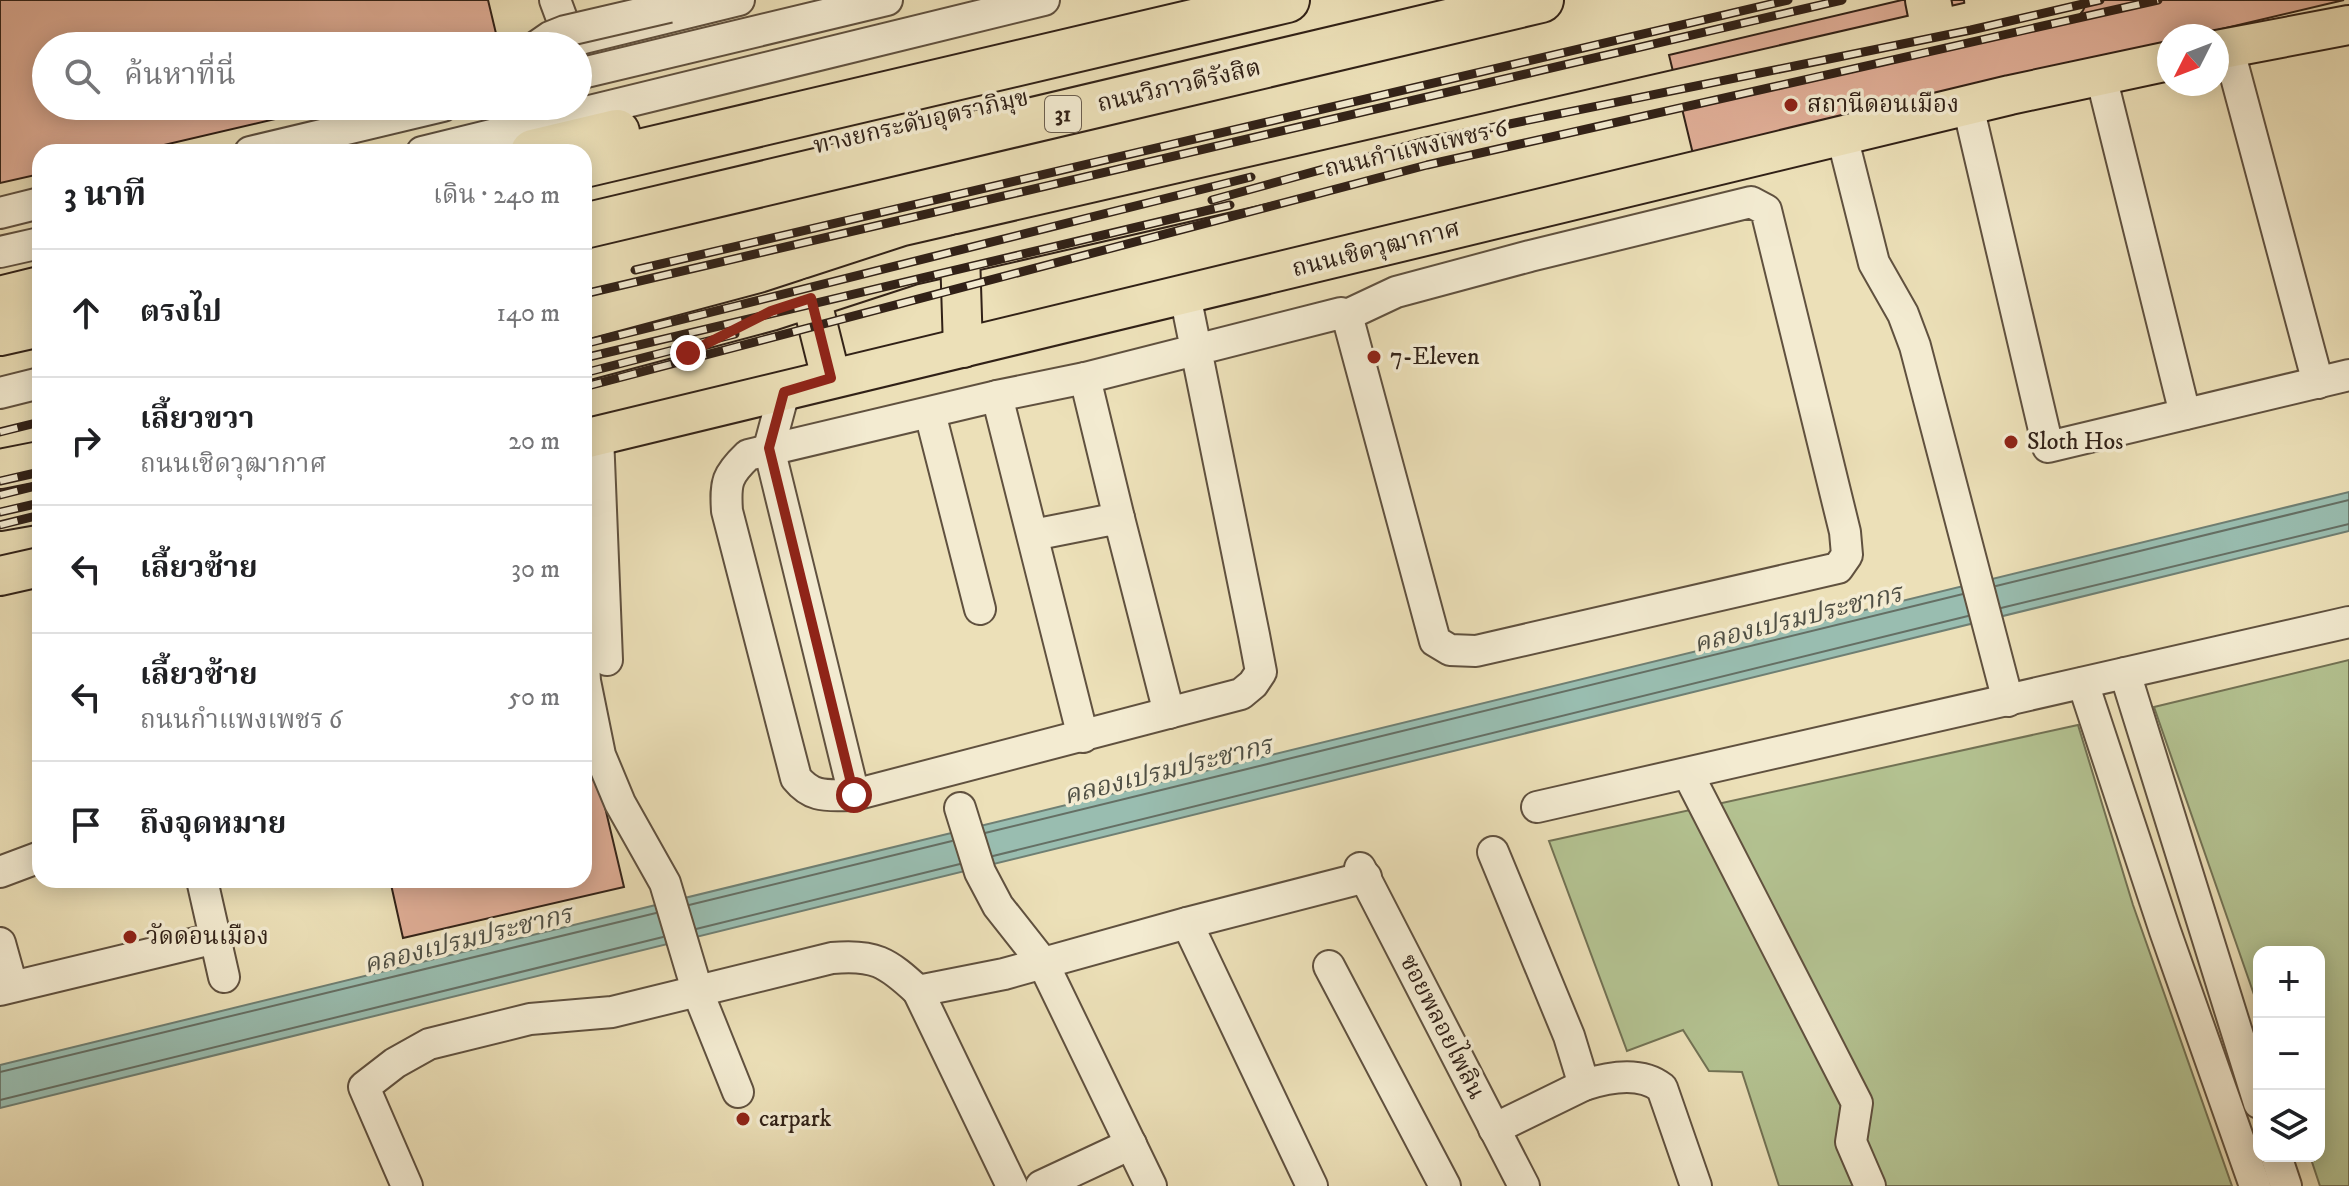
<!DOCTYPE html>
<html lang="th">
<meta charset="utf-8">
<style>
:root{--surface:#fff;--page:#f6f6f6;--text:#202124;--muted:#757577;--line:#e0e0e0}
body{margin:0;font-family:"IM FELL DW Pica","Noto Serif Thai",serif;background:var(--page);color:var(--text)}
.controls{position:absolute;right:24px;bottom:24px;display:grid;overflow:hidden;border-radius:16px;box-shadow:0 4px 20px #0003}
.controls button{width:72px;height:72px;display:grid;place-items:center;padding:0;border:0;border-bottom:2px solid var(--line);background:var(--surface);color:var(--text);font:40px sans-serif}
.compass{position:absolute;left:2157px;top:24px;width:72px;height:72px;border-radius:50%;background:var(--surface);box-shadow:0 4px 20px #0003;rotate:228deg}
.stop{position:absolute;width:24px;height:24px;margin:-18px;border:6px solid #8f2418;border-radius:50%;background:#fff}
.stop.end{background:#8f2418;border-color:#fff;box-shadow:0 2px 8px #0008}
.list{margin:0;padding:0;list-style:none}
h2{display:flex;justify-content:space-between;align-items:center;height:104px;margin:0;padding:0 32px;font-size:34px}
h2 small{font-size:26px;font-weight:400;color:var(--muted)}
.list li{display:grid;grid-template-columns:52px 1fr auto;gap:24px;align-items:center;box-sizing:border-box;height:128px;padding:0 32px;border-top:2px solid var(--line)}
.list b{display:block;font-size:30px;white-space:nowrap}
.list p{margin:0;font-size:26px;white-space:nowrap;color:var(--muted)}
.list em{font-size:26px;font-style:normal;color:var(--muted)}
.icon{flex:none;width:44px;height:44px;fill:none;stroke:currentColor;stroke-width:2;stroke-linecap:round;stroke-linejoin:round}
.map{position:relative;flex:none;width:2349px;height:1186px;overflow:hidden}
.search{position:absolute;background:var(--surface);box-shadow:0 4px 20px #0003;left:32px;top:32px;width:560px;height:88px;display:flex;align-items:center;gap:20px;box-sizing:border-box;padding:0 28px;border-radius:44px;color:var(--muted);font-size:30px}
.panel{position:absolute;background:var(--surface);box-shadow:0 4px 20px #0003;left:32px;top:144px;width:560px;height:744px;border-radius:24px}
.map>svg:first-child{display:block}
.green{fill:#b4c392;stroke:#727254;stroke-width:2}
.water{fill:#99bdb0;stroke:#6f7f73;stroke-width:2}
.lines{fill:none;stroke-linecap:round;stroke-linejoin:round}
.shore{stroke:#656f64;stroke-width:2}
.building{fill:#e0ae97;stroke:#312117;stroke-width:2}
.minor-casing{stroke:#60513f;stroke-width:34}
.major-casing{stroke:#312117;stroke-width:42}
.highway-casing{stroke:#312117;stroke-width:48}
.minor{stroke:#f3ebd1;stroke-width:30}
.major{stroke:#ece0b8;stroke-width:38}
.highway{stroke:#ece0b8;stroke-width:44}
.rail-casing{stroke:#312117;stroke-width:9}
.rail{stroke:#f3ebd1;stroke-width:6;stroke-dasharray:18;stroke-linecap:butt}
.minor-bridge-casing{stroke:#60513f;stroke-width:34;stroke-linecap:butt}
.minor-bridge{stroke:#f3ebd1;stroke-width:30}
.route{stroke:#8f2418;stroke-width:10}
.poi-dot{fill:#8f2418;stroke:#f3ebd1;stroke-width:3}
.labels{text-anchor:middle;dominant-baseline:central;stroke-width:7;stroke-linejoin:round;paint-order:stroke}
.shield{fill:#f3ebd1;stroke:#6b5e4f;stroke-width:2}
.shield-label{font-size:22px;font-weight:bold;fill:#312117}
.street-label{font-size:24px;fill:#312117;stroke:#f3ebd1}
.poi-label{font-size:24px;fill:#312117;stroke:#f3ebd1;text-anchor:start}
.water-label{font-size:26px;font-style:italic;fill:#505045;stroke:#f3ebd1}
</style>
<div class="map">
<svg width="2349" height="1186" viewBox="0 0 2349 1186">
<rect width="100%" height="100%" fill="#ece0b8"/>
<filter id="stains"><feTurbulence type="fractalNoise" baseFrequency=".0025" numOctaves="4"/><feColorMatrix values="0 0 0 0 .2 0 0 0 0 .09 0 0 0 0 .02 0 0 0 .5 -.17"/></filter>
<radialGradient id="worn" r=".72"><stop offset=".6" stop-color="#630" stop-opacity="0"/><stop offset="1" stop-color="#630" stop-opacity=".3"/></radialGradient>
<g class="green">
<polygon points="2349,660 2349,1186 2320,1186 2310,1156 2319,1156 2319,952 2259,952 2259,1009 2154,707"/>
<polygon points="2078,725 2133,905 2232,1186 1779,1186 1742,1072 1709,1071 1683,1030 1627,1051 1549,841"/>
</g>
<polygon class="water" points="2349,492 2349,531 0,1108 0,1065"/>
<g class="lines">
<g class="shore">
<polyline points="1996,586 2349,500"/>
<polyline points="2001,608 2349,524"/>
<polyline points="985,833 1963,594"/>
<polyline points="993,856 1968,616"/>
<polyline points="689,905 952,841"/>
<polyline points="696,929 960,864"/>
<polyline points="0,1072 656,913"/>
<polyline points="0,1100 663,937"/>
</g>
</g>
<g class="building">
<polygon points="0,0 488,0 499,46 46,46 46,106 331,106 134,152 40,152 40,174 0,183"/>
<polygon points="1902,0 2344,0 2192,36 2169,36 2169,41 1693,154 1669,55"/>
<polygon points="584,719 624,887 403,938 390,880 584,880"/>
</g>
<g class="lines">
<defs>
<g id="minor">
<polyline points="555,0 568,35 580,39"/>
<polyline points="569,46 580,39 739,0"/>
<polyline points="2228,47 2318,383"/>
<polyline points="578,74 887,0"/>
<polyline points="2101,76 2185,414"/>
<polyline points="1968,106 2048,447 2349,375"/>
<polyline points="1842,136 1874,263 1903,314 1915,346 2008,701"/>
<polyline points="250,152 443,106"/>
<polyline points="422,152 1044,0"/>
<polyline points="0,213 40,203"/>
<polyline points="0,252 40,243"/>
<path d="M1185,295l69,340 7,37 -8,12 -12,10 -387,101c-26,0 -41,4 -58,-17l-69,-267c-2,-29 0,-36 21,-56l249,-59 88,-18 256,-65 6,2 49,-23 134,-36 221,-54 15,8 79,322 2,23 -9,13 -362,83 -26,-1 -15,-9 -88,-326"/>
<polyline points="1085,378 1119,518"/>
<polyline points="784,392 769,448 854,795"/>
<polyline points="0,393 40,383"/>
<polyline points="997,396 1083,737"/>
<polyline points="930,413 980,609"/>
<polyline points="598,435 607,660"/>
<polyline points="1033,535 1119,518 1169,713"/>
<polyline points="584,663 585,681 600,755 620,803 665,883 697,990 738,1092"/>
<polyline points="2125,673 2259,1103"/>
<polyline points="2083,683 2165,931 2255,1186"/>
<polyline points="1688,774 1857,1103 1851,1142 1870,1186"/>
<polyline points="1537,807 2349,622"/>
<polyline points="960,808 980,872 998,906 1043,963 1151,1186"/>
<path d="M1493,852l76,184 15,49c25,-8 57,-14 78,3l34,98"/>
<polyline points="1360,868 1524,1186"/>
<polyline points="0,872 40,857"/>
<polyline points="202,880 224,977"/>
<polyline points="1187,923 1312,1186"/>
<polyline points="0,943 12,986"/>
<polyline points="1329,966 1445,1186"/>
<polyline points="0,990 216,938"/>
<polyline points="918,991 1012,1186"/>
<polyline points="1494,1129 1584,1085"/>
<polyline points="2276,1156 2286,1186"/>
<path d="M407,1186l-43,-99 31,-24 34,-19 101,-25 82,-7 220,-54c42,-4 55,4 86,33l86,-17 183,-51 179,-46"/>
<polyline points="1041,1186 1131,1144"/>
</g>
<g id="major">
<polyline points="2217,50 2349,25"/>
<polyline points="960,254 963,348"/>
<polyline points="811,298 831,378"/>
<polyline points="584,361 771,311 912,265 2066,0"/>
<polyline points="584,439 2010,95 2169,61"/>
<polyline points="0,469 40,461"/>
<polyline points="0,511 40,504"/>
<polyline points="0,576 40,567"/>
</g>
<g id="highway">
<polyline points="1928,0 1934,30"/>
<polyline points="1987,0 1993,16"/>
<polyline points="533,152 617,132"/>
<polyline points="584,165 1287,0"/>
<polyline points="584,226 1541,0"/>
<polyline points="0,299 40,289"/>
<polyline points="0,333 40,324"/>
</g>
</defs>
<use href="#minor" class="minor-casing"/>
<use href="#major" class="major-casing"/>
<use href="#highway" class="highway-casing"/>
<use href="#minor" class="minor"/>
<use href="#major" class="major"/>
<use href="#highway" class="highway"/>
<defs>
<g id="rail">
<polyline points="1212,200 1421,142 1971,30 2100,0"/>
<polyline points="635,270 1788,0"/>
<polyline points="584,294 1842,0"/>
<polyline points="584,344 1251,177"/>
<polyline points="584,358 1230,205"/>
<polyline points="584,373 735,334"/>
<polyline points="584,387 1427,165 2158,0"/>
<polyline points="0,432 40,422"/>
<polyline points="0,481 40,472"/>
<polyline points="0,495 40,485"/>
<polyline points="0,512 40,503"/>
<polyline points="0,525 40,515"/>
</g>
</defs>
<use href="#rail" class="rail-casing"/>
<use href="#rail" class="rail"/>
<defs>
<polyline id="minor-bridge" points="537,46 550,37 565,31 669,7"/>
</defs>
<use href="#minor-bridge" class="minor-bridge-casing"/>
<use href="#minor-bridge" class="minor-bridge"/>
</g>
<g class="lines">
<polyline class="route" points="688,353 771,311 811,298 831,378 784,392 769,448 854,795"/>
</g>
<g class="poi-dot">
<circle cx="1791" cy="105" r="8"/>
<circle cx="1374" cy="357" r="8"/>
<circle cx="2011" cy="442" r="8"/>
<circle cx="130" cy="937" r="8"/>
<circle cx="743" cy="1119" r="8"/>
</g>
<g class="labels">
<rect class="shield" x="1045" y="96" width="36" height="36" rx="6"/>
<g class="shield-label">
<text x="1063" y="114">31</text>
</g>
<g class="street-label">
<text transform="translate(1179 86) rotate(-13)">ถนนวิภาวดีรังสิต</text>
<text transform="translate(921 122) rotate(-13)">ทางยกระดับอุตราภิมุข</text>
<text transform="translate(1416 149) rotate(-13)">ถนนกำแพงเพชร 6</text>
<text transform="translate(1376 249) rotate(-14)">ถนนเชิดวุฒากาศ</text>
<text transform="translate(1442 1027) rotate(63)">ซอยพลอยไพลิน</text>
</g>
<g class="poi-label">
<text x="1807" y="105">สถานีดอนเมือง</text>
<text x="1390" y="357">7-Eleven</text>
<text x="2027" y="442">Sloth Hos</text>
<text x="146" y="937">วัดดอนเมือง</text>
<text x="759" y="1119">carpark</text>
</g>
<g class="water-label">
<text transform="translate(1798 619) rotate(-14)">คลองเปรมประชากร</text>
<text transform="translate(1168 771) rotate(-14)">คลองเปรมประชากร</text>
<text transform="translate(468 940) rotate(-14)">คลองเปรมประชากร</text>
</g>
</g>
<rect width="100%" height="100%" filter="url(#stains)"/>
<rect width="100%" height="100%" fill="url(#worn)"/>
</svg>
<div class="controls">
<button>+</button>
<button>−</button>
<button><svg class="icon" aria-label="layers" viewBox="0 0 24 24"><path d="M12 4l9 5-9 5-9-5zM3 14l9 5 9-5"/></svg></button>
</div>
<svg class="compass" viewBox="-18 -18 36 36"><path d="M0-13l5 13h-10z" fill="#e53935"/><path d="M0 13l5-13h-10z" fill="#757577"/></svg>
<div class="stop" style="left:854px;top:795px"></div>
<div class="stop end" style="left:688px;top:353px"></div>
<div class="search"><svg class="icon" aria-label="search" viewBox="0 0 24 24"><circle cx="10" cy="10" r="6"/><path d="M15 15l6 6"/></svg>ค้นหาที่นี่</div>
<section class="panel">
<h2>3 นาที<small>เดิน · 240 m</small></h2>
<ul class="list">
<li><svg class="icon" aria-label="ahead" viewBox="0 0 24 24"><path d="M12 20V5M6 11l6-6 6 6"/></svg><div><b>ตรงไป</b></div><em>140 m</em></li>
<li><svg class="icon" aria-label="right" viewBox="0 0 24 24"><path d="M7 20v-9h11M14 6l5 5-5 5"/></svg><div><b>เลี้ยวขวา</b><p>ถนนเชิดวุฒากาศ</p></div><em>20 m</em></li>
<li><svg class="icon" aria-label="left" viewBox="0 0 24 24"><path d="M17 20v-9H6M10 6l-5 5 5 5"/></svg><div><b>เลี้ยวซ้าย</b></div><em>30 m</em></li>
<li><svg class="icon" aria-label="left" viewBox="0 0 24 24"><path d="M17 20v-9H6M10 6l-5 5 5 5"/></svg><div><b>เลี้ยวซ้าย</b><p>ถนนกำแพงเพชร 6</p></div><em>50 m</em></li>
<li><svg class="icon" aria-label="arrive" viewBox="0 0 24 24"><path d="M6 21V4h12l-3 4 3 4H6"/></svg><div><b>ถึงจุดหมาย</b></div></li>
</ul>
</section>
</div>
